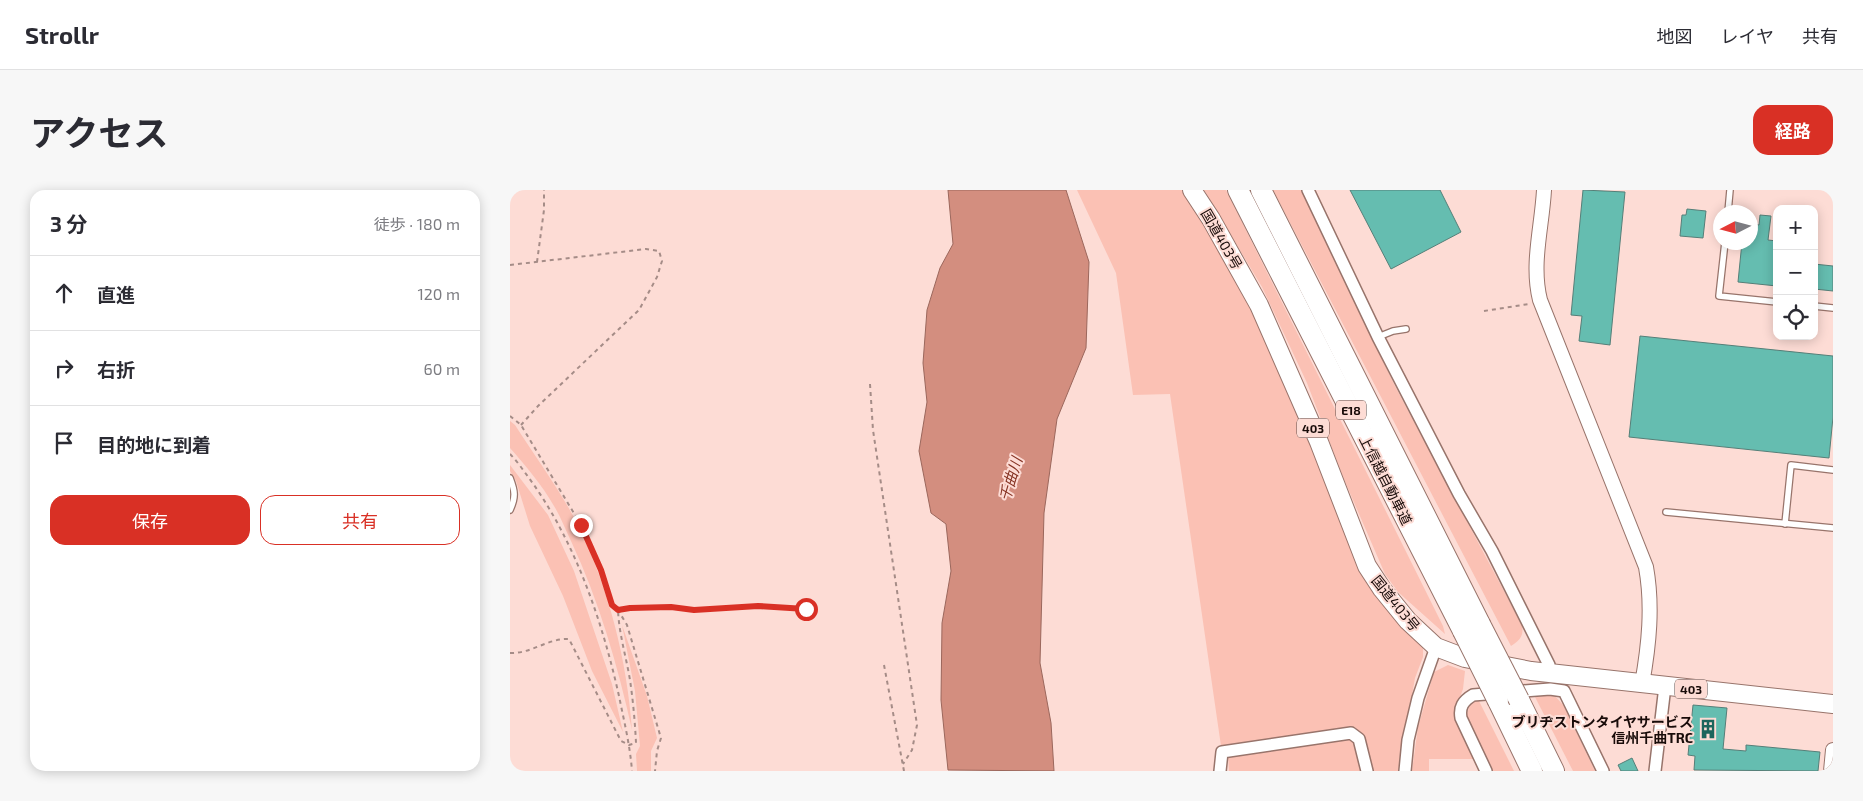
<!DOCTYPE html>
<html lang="ja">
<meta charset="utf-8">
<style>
:root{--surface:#fff;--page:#f7f7f7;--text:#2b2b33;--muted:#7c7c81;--line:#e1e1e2;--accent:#d93025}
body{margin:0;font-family:"Exo 2","Noto Sans JP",sans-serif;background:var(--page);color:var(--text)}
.controls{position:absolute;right:15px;top:15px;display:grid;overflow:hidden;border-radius:10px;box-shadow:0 2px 12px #0003}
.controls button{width:45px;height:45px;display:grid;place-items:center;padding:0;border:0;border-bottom:1px solid var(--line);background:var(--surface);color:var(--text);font:25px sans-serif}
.compass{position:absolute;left:1203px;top:15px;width:45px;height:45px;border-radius:50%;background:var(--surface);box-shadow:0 2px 12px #0003;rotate:264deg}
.stop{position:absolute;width:15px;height:15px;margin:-11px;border:4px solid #d93025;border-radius:50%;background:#fff}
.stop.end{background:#d93025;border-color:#fff;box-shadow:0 1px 5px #0008}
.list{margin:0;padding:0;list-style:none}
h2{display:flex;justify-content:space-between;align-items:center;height:65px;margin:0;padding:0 20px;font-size:21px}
h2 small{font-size:16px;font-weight:400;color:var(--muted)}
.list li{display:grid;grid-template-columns:32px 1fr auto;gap:15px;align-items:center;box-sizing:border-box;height:75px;padding:0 20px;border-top:1px solid var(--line)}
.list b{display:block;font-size:19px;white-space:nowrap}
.list em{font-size:16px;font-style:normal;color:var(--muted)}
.actions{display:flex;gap:10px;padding:15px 20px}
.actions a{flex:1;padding:11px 0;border:1px solid var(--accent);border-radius:15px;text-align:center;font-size:18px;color:var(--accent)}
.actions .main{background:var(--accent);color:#fff}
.icon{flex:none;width:28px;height:28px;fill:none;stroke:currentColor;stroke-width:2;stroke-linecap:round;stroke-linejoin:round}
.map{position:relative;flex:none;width:1323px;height:581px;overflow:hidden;border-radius:15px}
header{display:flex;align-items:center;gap:30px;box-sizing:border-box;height:70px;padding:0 25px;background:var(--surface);border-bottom:1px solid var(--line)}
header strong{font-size:24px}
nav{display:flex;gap:28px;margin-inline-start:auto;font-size:18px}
.intro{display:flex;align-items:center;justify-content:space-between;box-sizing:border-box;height:120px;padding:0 30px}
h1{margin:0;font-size:35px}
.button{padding:12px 22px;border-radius:15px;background:var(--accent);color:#fff;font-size:18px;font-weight:700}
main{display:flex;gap:30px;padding:0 30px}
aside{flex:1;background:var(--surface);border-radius:15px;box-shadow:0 2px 12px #0003}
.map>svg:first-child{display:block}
.green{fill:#fbc1b4}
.water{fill:#d38e7f;stroke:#9b675c}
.building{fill:#65bdb0;stroke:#557f78}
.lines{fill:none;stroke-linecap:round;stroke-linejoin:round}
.service-casing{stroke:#98746b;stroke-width:8}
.minor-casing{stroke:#98746b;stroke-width:14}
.tertiary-casing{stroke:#98746b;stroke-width:16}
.trunk-casing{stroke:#98746b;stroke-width:20}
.motorway-casing{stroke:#98746b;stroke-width:22}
.path{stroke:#a58c87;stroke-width:2;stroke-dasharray:4 4;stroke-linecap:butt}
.service{stroke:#fff;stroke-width:5.5}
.minor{stroke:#fff;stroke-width:11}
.tertiary{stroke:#fff;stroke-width:14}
.trunk{stroke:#fff;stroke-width:18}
.motorway{stroke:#fff;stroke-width:20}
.motorway-bridge-casing{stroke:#98746b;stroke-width:22;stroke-linecap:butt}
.motorway-bridge{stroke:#fff;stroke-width:20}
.route{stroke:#d93025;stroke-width:6}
.labels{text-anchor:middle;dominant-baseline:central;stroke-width:4;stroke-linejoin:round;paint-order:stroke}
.shield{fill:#fddcd5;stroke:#5d4a46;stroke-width:1}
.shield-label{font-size:12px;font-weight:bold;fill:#180b09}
.street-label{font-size:14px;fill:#180b09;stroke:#fddcd5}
.poi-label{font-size:14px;font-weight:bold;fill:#180b09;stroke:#fddcd5;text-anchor:end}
.water-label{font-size:15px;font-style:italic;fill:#853222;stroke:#fddcd5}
</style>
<header>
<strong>Strollr</strong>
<nav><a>地図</a><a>レイヤ</a><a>共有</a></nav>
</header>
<div class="intro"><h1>アクセス</h1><a class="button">経路</a></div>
<main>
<aside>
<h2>3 分<small>徒歩 · 180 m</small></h2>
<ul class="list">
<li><svg class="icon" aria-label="ahead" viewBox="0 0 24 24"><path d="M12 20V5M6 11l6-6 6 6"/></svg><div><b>直進</b></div><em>120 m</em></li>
<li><svg class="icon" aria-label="right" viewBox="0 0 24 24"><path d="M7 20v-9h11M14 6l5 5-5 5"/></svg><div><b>右折</b></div><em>60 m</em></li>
<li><svg class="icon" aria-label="arrive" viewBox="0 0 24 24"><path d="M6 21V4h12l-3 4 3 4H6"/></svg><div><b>目的地に到着</b></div></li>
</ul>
<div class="actions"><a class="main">保存</a><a>共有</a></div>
</aside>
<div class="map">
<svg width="1323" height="581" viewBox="0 0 1323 581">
<rect width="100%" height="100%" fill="#fddcd5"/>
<g class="green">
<polygon points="567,0 674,0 751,135 833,332 857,394 894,439 908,449 913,457 913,467 905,488 889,581 860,581 854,549 845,537 711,556 660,204 623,205 606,83"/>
<polygon points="694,0 716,0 933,436 935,444 888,402 875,384 833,287 797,193 752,97"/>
<path d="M763,0h28l94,196 127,239c2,11 -2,15 -11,21z"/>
<path d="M0,231l5,4c21,33 45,65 63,100 31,64 49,135 54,205 -14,-64 -33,-129 -61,-189 -6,-12 -10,-24 -17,-35 -12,-21 -28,-40 -44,-58z"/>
<polygon points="0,275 38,325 64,381 102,494 113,542 82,481 53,406 20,336 6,291 0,281"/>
<polygon points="112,435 137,506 147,548 141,561 141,581 127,581 126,564 130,556 125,501"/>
<polygon points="938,475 955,481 953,499 946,518 965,569 919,569 919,581 902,581 908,537 924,482"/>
<polygon points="1037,505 1045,506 1054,516 1085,581 1063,581 1025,507"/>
<polygon points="968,509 1004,581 980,581 956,527 960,515"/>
<polygon points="835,549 840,549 845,552 852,581 719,581 718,566 731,566"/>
</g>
<polygon class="water" points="438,0 556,0 579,72 576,158 547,229 534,323 530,473 541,533 544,581 438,580 431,510 432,433 441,381 436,334 421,323 409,261 417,212 413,173 417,120 430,78 443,54"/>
<g class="building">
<polygon points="840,0 930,0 951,42 881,79"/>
<polygon points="1073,0 1115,2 1100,155 1069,151 1072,126 1061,125"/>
<polygon points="1177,19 1196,21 1193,48 1170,46 1172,25 1176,25"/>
<polygon points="1250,25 1261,26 1258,50 1267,51 1267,96 1228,92 1232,52 1240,52 1240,34 1249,35"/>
<polygon points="1304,74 1323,76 1323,101 1304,99"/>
<polygon points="1130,146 1323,166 1323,227 1319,268 1119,247"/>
<polygon points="1183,515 1217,518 1213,559 1236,561 1236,555 1310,562 1308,581 1184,580 1185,566 1178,565"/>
<polygon points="1122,568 1128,581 1111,581 1108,575"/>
</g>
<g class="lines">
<defs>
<g id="service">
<polyline points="1218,22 1220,0"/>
<polyline points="1215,52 1209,106 1267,112"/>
<polyline points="1304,116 1323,118"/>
<polyline points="868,147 883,141 896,139"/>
<path d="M0,288c5,13 6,19 0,32"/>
<polyline points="1156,322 1323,338"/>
<polyline points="1275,334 1281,275 1323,280"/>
</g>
<g id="minor">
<polyline points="798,0 868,147 949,304 982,361 1039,475"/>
<polyline points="710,581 712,562 841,543 849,549 857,581"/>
<polyline points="895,581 898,550 908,508 926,457"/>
<path d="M976,581l-25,-53c-2,-11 2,-17 12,-23l77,-6 14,2 39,80"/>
<polyline points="1145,581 1155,496"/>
</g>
<g id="tertiary">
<path d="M1034,0c-2,37 -13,74 -4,110l106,267c7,39 3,78 -4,117"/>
<polyline points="1321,581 1323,560"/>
</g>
<polyline id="trunk" points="682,0 701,29 749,115 809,252 857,376 872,399 898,431 926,457 955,468 1021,481 1323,514"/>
<g id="motorway">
<polyline points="728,0 953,441"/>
<polyline points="751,0 970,434"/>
<polyline points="1009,510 1044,581"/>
<polyline points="988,511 1022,581"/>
</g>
</defs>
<use href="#service" class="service-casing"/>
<use href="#minor" class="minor-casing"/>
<use href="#tertiary" class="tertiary-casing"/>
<use href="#trunk" class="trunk-casing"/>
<use href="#motorway" class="motorway-casing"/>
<g class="path">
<polyline points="27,72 34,20 34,0"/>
<polyline points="0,75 136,59 149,61 152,71 147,87 129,120 28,216 11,235"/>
<polyline points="974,121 1019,114"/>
<polyline points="360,194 363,240 407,535 402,560 393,574"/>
<polyline points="0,226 11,235 71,335 91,380 102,415 108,420 117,435 151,548 147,561 145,581"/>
<path d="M0,264c7,7 13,16 19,24 46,63 73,142 90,218 5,25 11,49 13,75"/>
<path d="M0,463c21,1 38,-15 59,-14l52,102 8,4 7,-2c-1,-21 -3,-43 -6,-63 -4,-24 -11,-46 -12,-70h4l8,-2 41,-1 23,2 64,-3 48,3"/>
<polyline points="374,475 394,581"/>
</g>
<use href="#service" class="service"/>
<use href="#minor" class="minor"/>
<use href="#tertiary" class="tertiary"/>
<use href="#trunk" class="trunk"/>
<use href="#motorway" class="motorway"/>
<defs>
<g id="motorway-bridge">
<polyline points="970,434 1009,510"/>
<polyline points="953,441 988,511"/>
</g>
</defs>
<use href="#motorway-bridge" class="motorway-bridge-casing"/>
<use href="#motorway-bridge" class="motorway-bridge"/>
</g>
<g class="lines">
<polyline class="route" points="71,335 91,380 102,415 108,420 120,418 161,417 184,420 248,416 296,419"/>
</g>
<defs>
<symbol id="building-bare" viewBox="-9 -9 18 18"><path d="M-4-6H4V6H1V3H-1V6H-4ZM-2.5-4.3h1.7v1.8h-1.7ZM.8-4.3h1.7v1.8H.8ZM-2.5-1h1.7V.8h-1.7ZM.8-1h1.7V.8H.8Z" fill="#1c655c" stroke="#fddcd5" stroke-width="2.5" paint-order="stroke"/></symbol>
</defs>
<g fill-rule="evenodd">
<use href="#building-bare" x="1184" y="525" width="28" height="28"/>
</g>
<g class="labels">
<g class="shield">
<rect x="826" y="210.5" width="30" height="19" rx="4"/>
<rect x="787" y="228.5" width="32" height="19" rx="4"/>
<rect x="1165" y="489.5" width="32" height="19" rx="4"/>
</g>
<g class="shield-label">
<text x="841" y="220">E18</text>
<text x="803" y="238">403</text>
<text x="1181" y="499">403</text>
</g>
<g class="street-label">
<text transform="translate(712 49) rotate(60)">国道403号</text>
<text transform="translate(876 290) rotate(63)">上信越自動車道</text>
<text transform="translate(886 413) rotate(51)">国道403号</text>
</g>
<g class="poi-label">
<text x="1183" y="531">ブリヂストンタイヤサービス<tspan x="1183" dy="16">信州千曲TRC</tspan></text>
</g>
<g class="water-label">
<text transform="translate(500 289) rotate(-73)">千曲川</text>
</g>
</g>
</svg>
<div class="controls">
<button>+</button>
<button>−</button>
<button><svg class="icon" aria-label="locate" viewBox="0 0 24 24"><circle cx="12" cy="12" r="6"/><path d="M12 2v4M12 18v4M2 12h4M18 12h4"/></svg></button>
</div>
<svg class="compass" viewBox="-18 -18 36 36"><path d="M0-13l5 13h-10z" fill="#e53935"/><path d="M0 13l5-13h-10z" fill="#7c7c81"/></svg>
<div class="stop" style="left:296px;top:419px"></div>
<div class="stop end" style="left:71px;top:335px"></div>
</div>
</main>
